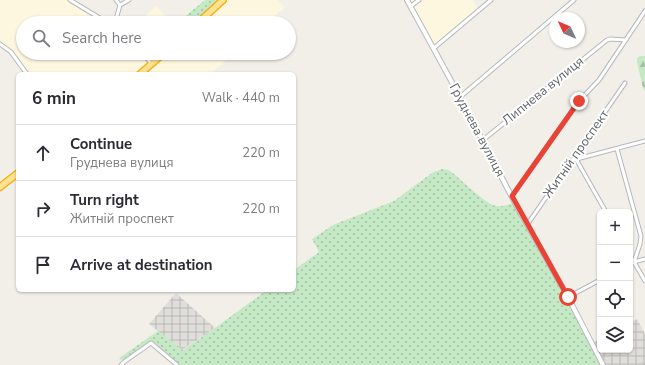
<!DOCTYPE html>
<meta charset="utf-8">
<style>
:root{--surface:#fff;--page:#f7f7f7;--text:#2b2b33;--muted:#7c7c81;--line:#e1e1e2}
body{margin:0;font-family:"Nunito Sans",sans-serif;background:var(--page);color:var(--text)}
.controls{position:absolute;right:12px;bottom:12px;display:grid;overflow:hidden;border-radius:6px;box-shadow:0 1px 3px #0004}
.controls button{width:36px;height:36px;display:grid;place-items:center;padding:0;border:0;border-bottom:1px solid var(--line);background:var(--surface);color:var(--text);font:20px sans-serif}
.compass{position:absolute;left:549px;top:12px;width:36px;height:36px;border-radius:50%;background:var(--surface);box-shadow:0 1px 3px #0004;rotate:314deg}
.stop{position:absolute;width:12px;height:12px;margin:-9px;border:3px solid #ea4335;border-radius:50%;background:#fff}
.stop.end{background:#ea4335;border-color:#fff;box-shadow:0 1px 4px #0008}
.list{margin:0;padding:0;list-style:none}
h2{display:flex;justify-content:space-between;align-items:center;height:52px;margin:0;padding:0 16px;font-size:17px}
h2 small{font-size:13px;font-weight:400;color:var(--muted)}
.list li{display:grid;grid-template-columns:26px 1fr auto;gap:12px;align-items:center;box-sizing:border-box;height:56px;padding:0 16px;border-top:1px solid var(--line)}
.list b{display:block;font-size:15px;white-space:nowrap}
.list p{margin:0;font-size:13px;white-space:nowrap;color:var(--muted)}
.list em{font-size:13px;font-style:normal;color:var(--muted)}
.icon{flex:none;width:22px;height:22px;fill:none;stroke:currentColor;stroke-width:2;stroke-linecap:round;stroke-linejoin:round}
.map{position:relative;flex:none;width:645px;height:365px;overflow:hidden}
.search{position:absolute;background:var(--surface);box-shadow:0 1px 3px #0004;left:16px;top:16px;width:280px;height:44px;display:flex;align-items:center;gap:10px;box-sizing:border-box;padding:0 14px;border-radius:22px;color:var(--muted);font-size:15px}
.panel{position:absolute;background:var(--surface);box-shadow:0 1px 3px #0004;left:16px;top:72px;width:280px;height:220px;border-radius:6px}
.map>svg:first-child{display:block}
.commercial{fill:#fef7e0}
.industrial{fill:url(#industrial-grid)}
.grass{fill:url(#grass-dots)}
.forest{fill:url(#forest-firs)}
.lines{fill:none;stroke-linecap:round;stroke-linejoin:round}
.street-casing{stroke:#b5b8bc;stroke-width:5}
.secondary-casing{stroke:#b6babf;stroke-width:6}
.highway-casing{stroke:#f9ab00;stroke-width:8}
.street{stroke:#fff;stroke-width:3}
.secondary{stroke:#fff;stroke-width:4}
.highway{stroke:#fde293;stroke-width:5.5}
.route{stroke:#ea4335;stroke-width:5}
.labels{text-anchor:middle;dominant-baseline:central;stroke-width:4;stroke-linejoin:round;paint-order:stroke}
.street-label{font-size:13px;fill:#5f6368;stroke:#fff}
</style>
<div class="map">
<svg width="645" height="365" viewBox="0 0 645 365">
<defs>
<pattern id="industrial-grid" width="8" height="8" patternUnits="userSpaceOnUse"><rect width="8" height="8" fill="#e0deda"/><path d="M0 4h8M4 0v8" fill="none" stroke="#b9b8b5"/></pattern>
<pattern id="grass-dots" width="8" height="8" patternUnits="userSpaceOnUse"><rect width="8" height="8" fill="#c5e8c5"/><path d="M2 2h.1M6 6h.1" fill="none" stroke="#a3c0a4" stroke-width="1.8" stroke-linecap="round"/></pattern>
<pattern id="forest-firs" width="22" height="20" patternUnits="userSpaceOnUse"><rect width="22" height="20" fill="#c5e8c5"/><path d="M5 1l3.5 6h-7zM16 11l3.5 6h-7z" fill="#a3c0a4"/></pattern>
</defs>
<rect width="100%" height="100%" fill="#f1efe8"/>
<g class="commercial">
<polygon points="0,0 70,0 108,23 23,23 23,53 234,53 211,74 27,74 11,52 0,44"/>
<polygon points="223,0 278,0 285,7 267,23 198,23"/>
<polygon points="407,0 473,0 479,11 434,48"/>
<polygon points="156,6 172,23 138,23"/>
</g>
<g class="industrial">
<polygon points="176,293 215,328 182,350 149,324"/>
<polygon points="637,319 645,334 645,365 603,365 591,344 600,339 600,350 630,350 630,323"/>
</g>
<g class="grass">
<polygon points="205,0 223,0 198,23 177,23"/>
<path d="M442,169l6,1 5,3c8,7 34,32 43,33 6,1 14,-2 19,-3l88,162h-426l-26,-22 -27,19 -5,-4 39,-27 25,19 32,-22 52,-38h27v-20l25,-18 -7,-13 21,-14 61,-24 38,-28z"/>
</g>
<polygon class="forest" points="640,56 645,56 645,91 643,88 637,62 637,58"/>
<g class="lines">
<defs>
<g id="street">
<polyline points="70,0 108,23"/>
<polyline points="116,0 120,5"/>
<polyline points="411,6 419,0"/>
<polyline points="115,23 120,5 129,0"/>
<polyline points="0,44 11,52 27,74"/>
<polyline points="434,48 491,0"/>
<polyline points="142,53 152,64"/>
<polyline points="460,97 574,0"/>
<polyline points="483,140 607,40 610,39 626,40"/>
<polyline points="617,149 641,236 640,244 634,262"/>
<polyline points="576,159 606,212"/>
<polyline points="573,160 645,141"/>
<polyline points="512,196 579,101 599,80 645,11"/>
<polyline points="527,225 625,83"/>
<polyline points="630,255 645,281"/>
<polyline points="630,264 634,262 645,259"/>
<polyline points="568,297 600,280"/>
<polyline points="121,365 124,362 151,343 177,365"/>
</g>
<polyline id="secondary" points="407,0 460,97 515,203 568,297 603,365"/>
<g id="highway">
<polyline points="198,23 223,0"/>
<polyline points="140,74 164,53"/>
<polyline points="0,187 18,173"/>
</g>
</defs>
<use href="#street" class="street-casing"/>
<use href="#secondary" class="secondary-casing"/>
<use href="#highway" class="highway-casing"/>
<use href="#street" class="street"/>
<use href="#secondary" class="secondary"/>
<use href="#highway" class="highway"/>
</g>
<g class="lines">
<polyline class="route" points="568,297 512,196 579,101"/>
</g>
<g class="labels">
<g class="street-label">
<text transform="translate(543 91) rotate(-39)">Липнева вулиця</text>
<text transform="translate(477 130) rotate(62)">Груднева вулиця</text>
<text transform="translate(576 154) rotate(-55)">Житній проспект</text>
</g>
</g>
</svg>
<div class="controls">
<button>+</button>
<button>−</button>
<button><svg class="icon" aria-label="locate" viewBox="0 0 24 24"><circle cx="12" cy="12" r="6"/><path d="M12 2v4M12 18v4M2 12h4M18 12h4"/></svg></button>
<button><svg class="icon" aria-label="layers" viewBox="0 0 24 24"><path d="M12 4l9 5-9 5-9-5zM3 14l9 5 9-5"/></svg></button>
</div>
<svg class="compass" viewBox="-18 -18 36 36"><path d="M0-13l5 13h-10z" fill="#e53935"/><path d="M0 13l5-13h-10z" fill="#7c7c81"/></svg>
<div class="stop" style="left:568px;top:297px"></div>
<div class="stop end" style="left:579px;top:101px"></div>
<div class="search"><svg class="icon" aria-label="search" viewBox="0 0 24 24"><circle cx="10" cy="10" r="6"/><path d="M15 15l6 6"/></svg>Search here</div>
<section class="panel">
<h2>6 min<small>Walk · 440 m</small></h2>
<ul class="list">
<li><svg class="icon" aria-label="ahead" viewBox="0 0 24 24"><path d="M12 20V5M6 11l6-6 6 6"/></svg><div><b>Continue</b><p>Груднева вулиця</p></div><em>220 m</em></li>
<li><svg class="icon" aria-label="right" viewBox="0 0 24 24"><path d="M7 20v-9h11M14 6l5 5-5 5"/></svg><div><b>Turn right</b><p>Житній проспект</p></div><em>220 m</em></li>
<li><svg class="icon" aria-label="arrive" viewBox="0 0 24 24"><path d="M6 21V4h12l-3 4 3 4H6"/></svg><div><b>Arrive at destination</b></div></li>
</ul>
</section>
</div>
